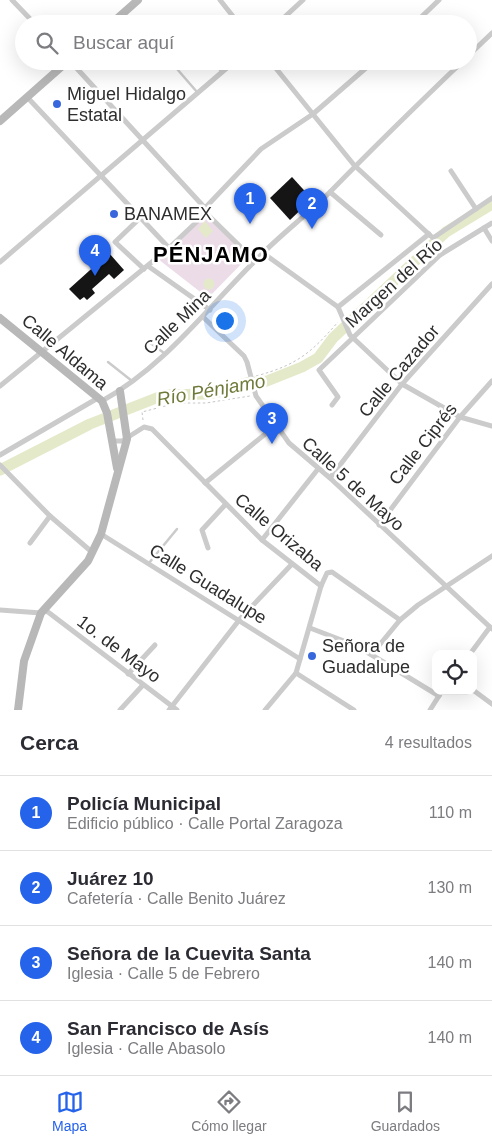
<!DOCTYPE html>
<html lang="es">
<meta charset="utf-8">
<style>
:root{--surface:#fff;--page:#f2f2f3;--text:#2b2b33;--muted:#7c7c81;--line:#e1e1e2;--accent:#2563eb}
body{margin:0;font-family:Arial,sans-serif;background:var(--page);color:var(--text)}
.controls{position:absolute;right:15px;bottom:15px;display:grid;overflow:hidden;border-radius:10px;box-shadow:0 5px 20px #0002}
.controls button{width:45px;height:45px;display:grid;place-items:center;padding:0;border:0;border-bottom:1px solid var(--line);background:var(--surface);color:var(--text);font:25px sans-serif}
.you{position:absolute;left:224px;top:320px;width:18px;height:18px;margin:-12px;border:4px solid #fff;border-radius:50%;background:#1a73e8;box-shadow:0 0 0 8px #1a73e833}
.badge{display:grid;place-items:center;width:32px;height:32px;border-radius:50%;background:var(--accent);color:#fff;font-size:16px;font-weight:700}
.pin{position:absolute;translate:-50% -41px;filter:drop-shadow(0 1px 2px #0008)}
.pin::after{content:'';position:absolute;top:26px;width:18px;height:15px;background:inherit;clip-path:polygon(0 0,100% 0,50% 100%)}
.list{margin:0;padding:0;list-style:none}
h2{display:flex;justify-content:space-between;align-items:center;height:65px;margin:0;padding:0 20px;font-size:21px}
h2 small{font-size:16px;font-weight:400;color:var(--muted)}
.list li{display:grid;grid-template-columns:32px 1fr auto;gap:15px;align-items:center;box-sizing:border-box;height:75px;padding:0 20px;border-top:1px solid var(--line)}
.list b{display:block;font-size:19px;white-space:nowrap}
.list p{margin:0;font-size:16px;white-space:nowrap;color:var(--muted)}
.list em{font-size:16px;font-style:normal;color:var(--muted)}
.icon{flex:none;width:28px;height:28px;fill:none;stroke:currentColor;stroke-width:2;stroke-linecap:round;stroke-linejoin:round}
.map{position:relative;flex:none;width:492px;height:710px;overflow:hidden}
.search{position:absolute;background:var(--surface);box-shadow:0 5px 20px #0002;left:15px;right:15px;top:15px;height:55px;display:flex;align-items:center;gap:12px;box-sizing:border-box;padding:0 18px;border-radius:28px;color:var(--muted);font-size:19px}
.sheet{height:365px;background:var(--surface)}
nav{display:flex;justify-content:space-around;align-items:center;box-sizing:border-box;height:70px;border-top:1px solid var(--line);background:var(--surface);font-size:14px;color:var(--muted)}
nav a{display:grid;justify-items:center;gap:2px}
nav .on{color:var(--accent)}
.map>svg:first-child{display:block}
.green{fill:#ebdce7}
.water{fill:#e4eac9}
.lines{fill:none;stroke-linecap:round;stroke-linejoin:round}
.river{stroke:#e4eac9;stroke-width:11}
.building{fill:#151515}
.path{stroke:#c5c5c5;stroke-width:1;stroke-dasharray:2.5 2.5;stroke-linecap:butt}
.lane{stroke:#cbcbcb;stroke-width:2.5}
.street{stroke:#cbcbcb;stroke-width:5}
.secondary{stroke:#b8b8b8;stroke-width:8}
.poi-dot{fill:#3867dd;stroke:#fff;stroke-width:2}
.labels{text-anchor:middle;dominant-baseline:central;stroke-width:5;stroke-linejoin:round;paint-order:stroke}
.poi-label{font-size:18px;fill:#2e2e2e;stroke:#fff;text-anchor:start}
.street-label{font-size:18px;fill:#2e2e2e;stroke:#fff}
.water-label{font-size:19px;font-style:italic;fill:#6e7a39;stroke:#fff}
.district-label{font-size:22px;font-weight:bold;letter-spacing:1px;fill:#000;stroke:#fff}
</style>
<div class="map">
<svg width="492" height="710" viewBox="0 0 492 710">
<rect width="100%" height="100%" fill="#fff"/>
<polygon class="green" points="205,215 249,256 208,298 158,259"/>
<g class="water">
<polygon points="205,221 213,231 206,238 198,229"/>
<polygon points="175,249 182,257 174,265 166,257"/>
<polygon points="234,249 242,256 235,264 227,256"/>
<circle cx="209" cy="284" r="5.5"/>
</g>
<g class="lines">
<polyline class="river" points="0,470 90,424 164,395 206,394 224,391 246,383 267,381 302,367 318,358 333,338 446,232 492,204"/>
</g>
<g class="building">
<polygon points="292,177 312,199 290,220 270,198"/>
<polygon points="109,253 124,270 114,279 109,274 92,289 95,293 87,300 84,297 80,300 69,289"/>
</g>
<g class="lines">
<g class="path">
<path d="M256,376c41,-11 55,-23 82,-54"/>
<polyline points="143,420 142,412 177,403 206,403 250,396"/>
</g>
<g class="lane">
<polyline points="212,61 221,71"/>
<polyline points="171,62 197,92"/>
<polyline points="149,342 164,353"/>
<polyline points="108,362 132,381"/>
<polyline points="149,563 177,529"/>
</g>
<g class="street">
<polyline points="12,0 35,24"/>
<polyline points="220,0 239,24"/>
<polyline points="277,24 303,0"/>
<polyline points="414,24 439,0"/>
<polyline points="468,56 492,33"/>
<polyline points="70,61 205,208 206,213 255,261"/>
<polyline points="270,61 354,165 433,238 492,198"/>
<polyline points="27,97 169,248"/>
<polyline points="451,171 476,209"/>
<polyline points="330,192 381,235"/>
<polyline points="205,208 261,149 313,114 374,61"/>
<polyline points="141,217 115,242 144,269"/>
<polyline points="484,228 492,241"/>
<polyline points="263,253 338,307 350,335 402,384 460,417 492,426"/>
<polyline points="0,262 235,61"/>
<polyline points="148,266 210,310"/>
<polyline points="338,307 429,234"/>
<polyline points="203,317 244,356 247,362 256,396 289,443 330,478 492,629"/>
<polyline points="0,386 169,248 206,213"/>
<path d="M102,401c65,-36 108,-97 161,-148 21,-21 46,-40 67,-61 44,-45 88,-88 133,-131"/>
<polyline points="332,405 338,397 319,370 440,255 492,223"/>
<polyline points="112,441 122,441 144,427 152,429 262,540 321,586"/>
<polyline points="0,455 98,398"/>
<polyline points="0,465 50,516 93,553"/>
<polyline points="330,478 402,384 492,284"/>
<polyline points="205,483 275,426"/>
<polyline points="379,525 460,417 492,381"/>
<polyline points="101,534 300,659"/>
<polyline points="262,540 318,469"/>
<polyline points="30,543 50,516"/>
<polyline points="208,548 202,530 225,505"/>
<polyline points="44,609 177,710"/>
<polyline points="0,610 41,613"/>
<polyline points="310,628 357,646 439,696"/>
<polyline points="372,654 400,620 418,605 492,556"/>
<polyline points="470,654 490,627"/>
<polyline points="296,673 354,710"/>
<polyline points="128,674 155,645"/>
<polyline points="473,690 492,704"/>
<polyline points="120,710 143,685"/>
<polyline points="169,710 240,619 292,564"/>
<polyline points="265,710 296,673 321,586 327,573 332,572 400,620"/>
<polyline points="430,710 442,691"/>
</g>
<g class="secondary">
<polyline points="111,24 138,0"/>
<polyline points="0,121 68,61"/>
<polyline points="0,318 102,401 107,413 117,468"/>
<polyline points="18,710 24,661 41,613 88,561 101,534 127,439 120,391"/>
</g>
</g>
<g class="poi-dot">
<circle cx="57" cy="104" r="5"/>
<circle cx="114" cy="214" r="5"/>
<circle cx="312" cy="656" r="5"/>
</g>
<g class="labels">
<g class="poi-label">
<text x="67" y="94">Miguel Hidalgo<tspan x="67" dy="21">Estatal</tspan></text>
<text x="124" y="214">BANAMEX</text>
<text x="322" y="646">Señora de<tspan x="322" dy="21">Guadalupe</tspan></text>
</g>
<g class="street-label">
<text transform="translate(394 283) rotate(-42)">Margen del Río</text>
<text transform="translate(177 322) rotate(-44)">Calle Mina</text>
<text transform="translate(65 352) rotate(40)">Calle Aldama</text>
<text transform="translate(399 371) rotate(-50)">Calle Cazador</text>
<text transform="translate(423 444) rotate(-52)">Calle Ciprés</text>
<text transform="translate(353 484) rotate(42)">Calle 5 de Mayo</text>
<text transform="translate(279 532) rotate(40)">Calle Orizaba</text>
<text transform="translate(208 584) rotate(32)">Calle Guadalupe</text>
<text transform="translate(119 649) rotate(37)">1o. de Mayo</text>
</g>
<g class="water-label">
<text transform="translate(211 390) rotate(-10)">Río Pénjamo</text>
</g>
<g class="district-label">
<text x="211" y="254">PÉNJAMO</text>
</g>
</g>
</svg>
<div class="controls">
<button><svg class="icon" aria-label="locate" viewBox="0 0 24 24"><circle cx="12" cy="12" r="6"/><path d="M12 2v4M12 18v4M2 12h4M18 12h4"/></svg></button>
</div>
<div class="you"></div>
<div class="pin badge" style="left:250px;top:224px">1</div>
<div class="pin badge" style="left:312px;top:229px">2</div>
<div class="pin badge" style="left:272px;top:444px">3</div>
<div class="pin badge" style="left:95px;top:276px">4</div>
<div class="search"><svg class="icon" aria-label="search" viewBox="0 0 24 24"><circle cx="10" cy="10" r="6"/><path d="M15 15l6 6"/></svg>Buscar aquí</div>
</div>
<section class="sheet">
<h2>Cerca<small>4 resultados</small></h2>
<ul class="list">
<li><span class="badge">1</span><div><b>Policía Municipal</b><p>Edificio público · Calle Portal Zaragoza</p></div><em>110 m</em></li>
<li><span class="badge">2</span><div><b>Juárez 10</b><p>Cafetería · Calle Benito Juárez</p></div><em>130 m</em></li>
<li><span class="badge">3</span><div><b>Señora de la Cuevita Santa</b><p>Iglesia · Calle 5 de Febrero</p></div><em>140 m</em></li>
<li><span class="badge">4</span><div><b>San Francisco de Asís</b><p>Iglesia · Calle Abasolo</p></div><em>140 m</em></li>
</ul>
</section>
<nav>
<a class="on"><svg class="icon" aria-label="map" viewBox="0 0 24 24"><path d="M3 6l6-2 6 2 6-2v14l-6 2-6-2-6 2zM9 4v14M15 6v14"/></svg>Mapa</a>
<a><svg class="icon" aria-label="directions" viewBox="0 0 24 24"><path d="M12 3l9 9-9 9-9-9zM9 14v-3h6M13 9l2 2-2 2"/></svg>Cómo llegar</a>
<a><svg class="icon" aria-label="saved" viewBox="0 0 24 24"><path d="M7 4h10v16l-5-4-5 4z"/></svg>Guardados</a>
</nav>
